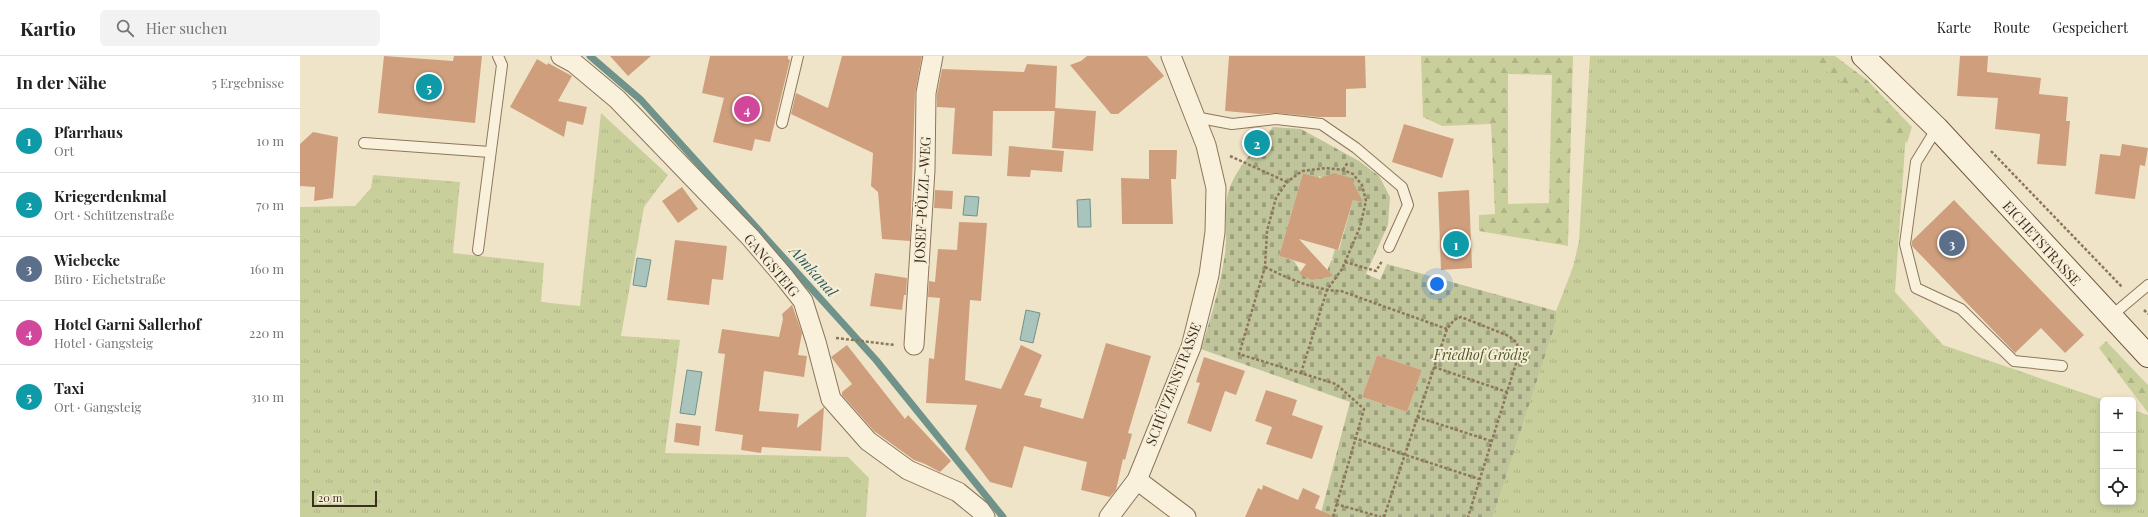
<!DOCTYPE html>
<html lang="de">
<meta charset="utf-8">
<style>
:root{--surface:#fff;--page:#f2f2f2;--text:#222;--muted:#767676;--line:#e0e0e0;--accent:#d93025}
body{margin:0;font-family:"Playfair Display",serif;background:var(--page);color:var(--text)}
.controls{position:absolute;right:12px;bottom:12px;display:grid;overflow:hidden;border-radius:6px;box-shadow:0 2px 6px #0003}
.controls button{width:36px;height:36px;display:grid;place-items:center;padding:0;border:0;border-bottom:1px solid var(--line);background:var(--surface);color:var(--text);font:20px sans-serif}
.scale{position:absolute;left:12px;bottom:10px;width:65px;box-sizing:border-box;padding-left:4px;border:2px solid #3d2e20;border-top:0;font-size:11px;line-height:14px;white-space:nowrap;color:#3d2e20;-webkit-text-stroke:3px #f7eed8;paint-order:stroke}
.you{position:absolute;left:1137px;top:228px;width:14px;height:14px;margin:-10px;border:3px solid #fff;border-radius:50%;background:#1a73e8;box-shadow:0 0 0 6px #1a73e833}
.badge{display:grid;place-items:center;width:26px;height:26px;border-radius:50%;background:var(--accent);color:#fff;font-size:13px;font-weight:700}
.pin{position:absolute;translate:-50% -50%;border:2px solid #fff;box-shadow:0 1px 4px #0006}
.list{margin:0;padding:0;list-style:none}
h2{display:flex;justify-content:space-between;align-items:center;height:52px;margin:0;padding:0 16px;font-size:17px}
h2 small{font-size:13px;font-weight:400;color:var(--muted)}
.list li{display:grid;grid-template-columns:26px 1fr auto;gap:12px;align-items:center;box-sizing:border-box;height:64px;padding:0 16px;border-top:1px solid var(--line)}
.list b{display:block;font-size:15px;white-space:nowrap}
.list p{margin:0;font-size:13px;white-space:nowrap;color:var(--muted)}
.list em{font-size:13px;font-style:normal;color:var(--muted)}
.icon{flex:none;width:22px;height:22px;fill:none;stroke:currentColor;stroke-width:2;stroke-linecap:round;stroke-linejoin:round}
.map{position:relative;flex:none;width:1848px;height:461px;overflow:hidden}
header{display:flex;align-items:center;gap:24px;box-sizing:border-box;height:56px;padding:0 20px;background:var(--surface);border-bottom:1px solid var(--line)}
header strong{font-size:19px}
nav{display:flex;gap:22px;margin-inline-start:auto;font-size:14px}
.search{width:280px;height:36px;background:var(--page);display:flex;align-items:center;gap:10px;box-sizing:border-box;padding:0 14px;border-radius:6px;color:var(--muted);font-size:15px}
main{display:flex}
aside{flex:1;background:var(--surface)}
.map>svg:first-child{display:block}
.grass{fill:url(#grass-tufts)}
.forest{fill:url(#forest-firs);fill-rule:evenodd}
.cemetery{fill:url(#cemetery-stones);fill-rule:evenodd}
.water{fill:#a9c4bc;stroke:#6f938a}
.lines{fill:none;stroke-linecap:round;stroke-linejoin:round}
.stream{stroke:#6f938a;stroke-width:7}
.building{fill:#cf9f7d}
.lane-casing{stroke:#8d765c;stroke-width:12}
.street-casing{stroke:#8d765c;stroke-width:21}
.secondary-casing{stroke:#6f573f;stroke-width:24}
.path{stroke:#8d765c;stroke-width:2.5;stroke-dasharray:3 2;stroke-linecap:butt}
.lane{stroke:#faf1dc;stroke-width:10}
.street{stroke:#faf1dc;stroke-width:19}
.secondary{stroke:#faf1dc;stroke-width:22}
.labels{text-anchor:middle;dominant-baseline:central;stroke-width:4;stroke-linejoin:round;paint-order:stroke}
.street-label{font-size:14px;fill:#3d2e20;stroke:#f7eed8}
.park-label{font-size:14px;font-style:italic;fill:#4d5a26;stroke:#f7eed8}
.water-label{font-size:15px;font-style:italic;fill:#2f5d5a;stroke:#f7eed8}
</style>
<header>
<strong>Kartio</strong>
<div class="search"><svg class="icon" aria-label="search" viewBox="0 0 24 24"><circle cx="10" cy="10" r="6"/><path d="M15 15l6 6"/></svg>Hier suchen</div>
<nav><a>Karte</a><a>Route</a><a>Gespeichert</a></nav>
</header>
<main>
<aside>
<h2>In der Nähe<small>5 Ergebnisse</small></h2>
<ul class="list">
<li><span class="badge" style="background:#0f9aa8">1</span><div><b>Pfarrhaus</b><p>Ort</p></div><em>10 m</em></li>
<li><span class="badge" style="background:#0f9aa8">2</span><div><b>Kriegerdenkmal</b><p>Ort · Schützenstraße</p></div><em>70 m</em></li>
<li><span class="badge" style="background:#5c6f8a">3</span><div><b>Wiebecke</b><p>Büro · Eichetstraße</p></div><em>160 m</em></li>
<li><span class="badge" style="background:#d1479c">4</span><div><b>Hotel Garni Sallerhof</b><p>Hotel · Gangsteig</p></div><em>220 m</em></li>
<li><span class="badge" style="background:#0f9aa8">5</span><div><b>Taxi</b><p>Ort · Gangsteig</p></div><em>310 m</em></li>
</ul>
</aside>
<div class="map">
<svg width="1848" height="461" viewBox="0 0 1848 461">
<defs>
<pattern id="grass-tufts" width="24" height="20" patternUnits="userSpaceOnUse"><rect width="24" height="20" fill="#c9cf9b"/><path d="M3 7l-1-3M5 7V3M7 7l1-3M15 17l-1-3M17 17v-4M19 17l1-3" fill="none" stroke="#aeb285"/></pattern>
<pattern id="forest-firs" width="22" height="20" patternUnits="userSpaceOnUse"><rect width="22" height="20" fill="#c9cf9b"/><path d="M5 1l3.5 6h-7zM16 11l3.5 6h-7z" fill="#aeb285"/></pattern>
<pattern id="cemetery-stones" width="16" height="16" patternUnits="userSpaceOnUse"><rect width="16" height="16" fill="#bfc49a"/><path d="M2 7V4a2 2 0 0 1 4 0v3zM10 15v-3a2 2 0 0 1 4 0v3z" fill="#9ca07d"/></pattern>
</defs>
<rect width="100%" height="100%" fill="#f0e4c8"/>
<g class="grass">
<polygon points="1290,0 1513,0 1554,27 1606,77 1595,236 1643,289 1804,344 1803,446 1833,446 1833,354 1848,359 1848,461 1193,461 1256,266 1256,255 1273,211 1279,185"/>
<polygon points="301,57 368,119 344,151 321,280 380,284 365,397 548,401 569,422 566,461 0,461 0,151 55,150 71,132 73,119 160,126 153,197 244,207 241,246 280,250"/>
</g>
<g class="forest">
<path d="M1121,0h152l-5,190 -89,-15v-16l16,-1 -4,-90 -49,2 -19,-9zM1208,18l44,1 -3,128 -41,1z"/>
<polygon points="1503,0 1535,0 1567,24 1612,71 1607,87 1560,38"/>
<polygon points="1806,285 1848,329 1848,357 1799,292"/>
</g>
<path class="cemetery" d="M973,71l28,2 58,32 20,15 11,21 -2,28 -22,49 14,6 7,-16 169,47v11l-63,195h-173l30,-115 -149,-53c10,-31 19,-62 24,-95 3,-21 -3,-46 5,-67 8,-21 29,-43 43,-60zM1003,117l16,5v-2l8,4 1,-5 10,-1 14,6 2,4 -2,5 6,3 -2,8h-3l-14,50 -4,-1 -3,10h2l-3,2 -4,10 -13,9 -11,-6 -1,1 -3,-1 2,-2 -7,-11 -15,-5zM1077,299l45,15 -15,42 -45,-15z"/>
<g class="water">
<polygon points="665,140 679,141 677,160 663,159"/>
<polygon points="790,143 791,171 778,171 777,144"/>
<polygon points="337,202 351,204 346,231 333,229"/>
<polygon points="726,254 740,257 733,287 720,284"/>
<polygon points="387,314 402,316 395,359 380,357"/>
</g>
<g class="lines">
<polyline class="stream" points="290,0 341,44 576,304 703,461"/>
</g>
<g class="building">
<polygon points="84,0 153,5 154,0 182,0 175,67 78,57"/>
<polygon points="310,0 351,0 328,20"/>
<polygon points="410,0 488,0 488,3 490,4 470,86 455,83 452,95 413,86 424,42 402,37"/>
<polygon points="542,0 622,0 615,37 610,185 582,183 578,136 571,130 573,97 491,58 496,37 528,52"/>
<polygon points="787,0 847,0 864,20 818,58 811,58 770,9 781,5"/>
<polygon points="929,0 1065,0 1066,32 1046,33 1046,61 1018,61 977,57 959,58 925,55"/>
<polygon points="1660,0 1688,0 1687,16 1741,22 1739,38 1768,41 1766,65 1770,65 1766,110 1737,108 1740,78 1695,73 1698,42 1657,40"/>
<polygon points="237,3 247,9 248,7 272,20 258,45 287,51 283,69 267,65 264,81 210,51"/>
<polygon points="727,8 757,10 755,55 693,55 692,100 652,98 655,52 637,51 637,38 642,13 724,16"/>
<polygon points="755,52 796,55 793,95 752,92"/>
<polygon points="1104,68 1154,83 1142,122 1092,106"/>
<polygon points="13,76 38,81 33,142 14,145 15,131 0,130 0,88"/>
<polygon points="1822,88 1848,92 1845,110 1840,109 1835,143 1795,138 1800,98 1820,100"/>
<polygon points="709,90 764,95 762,116 731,114 730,121 707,120"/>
<polygon points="849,94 877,94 876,123 871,123 873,168 822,168 821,122 849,123"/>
<polygon points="1003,117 1020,122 1034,117 1051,122 1063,146 1053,144 1038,194 999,183 1033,220 1012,224 999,218 1006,208 979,200"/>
<polygon points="382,131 398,153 378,167 362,145"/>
<polygon points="635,134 653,135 652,153 634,152"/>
<polygon points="1169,134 1172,212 1141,214 1138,136"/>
<polygon points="1654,144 1784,279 1765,297 1741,272 1715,297 1612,190 1612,185"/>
<polygon points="659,166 687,167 681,245 670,244 665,324 701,333 721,289 742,299 724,339 742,343 740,351 783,363 806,287 851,300 828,377 832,378 825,404 823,403 816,434 810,441 781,434 787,406 724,390 712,432 690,426 665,393 677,349 626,347 629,302 634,303 640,242 628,241 629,225 635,226 638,193 657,194"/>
<polygon points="375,184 427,190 423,224 412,223 409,249 367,244"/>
<polygon points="575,217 607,222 606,239 604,239 602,254 570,250"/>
<polygon points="492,249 502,277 498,299 507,300 504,321 464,315 459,355 499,358 497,372 524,351 521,395 462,391 461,397 441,394 443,379 415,375 425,298 418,297 422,273 479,281 483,263 482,258"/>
<polygon points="547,289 605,363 608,359 651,405 640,416 625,408 614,404 574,375 542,339 542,336 552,328 531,301"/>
<polygon points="1077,299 1122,314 1107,356 1062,341"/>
<polygon points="904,301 945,315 936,339 925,335 911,376 887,367 900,327 896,326"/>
<polygon points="966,334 997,344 992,359 1023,370 1012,403 966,388 972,371 955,365"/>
<polygon points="376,367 401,370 399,390 374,386"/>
<polygon points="963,429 998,444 1003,432 1020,440 1015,452 1035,461 945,461 958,432 962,434"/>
</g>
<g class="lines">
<defs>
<g id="lane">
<polyline points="895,61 932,68 976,63 1021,68 1056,92 1102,131 1108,149 1089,191"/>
<polyline points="482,67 498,0"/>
<polyline points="1637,72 1616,106 1605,188 1616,232 1661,253 1714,305 1762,310"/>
<polyline points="64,87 190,96"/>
<polyline points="178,194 202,9 198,0"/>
<polyline points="1810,261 1848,229"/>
</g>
<g id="street">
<polyline points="261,0 274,7 317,43 450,181 485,222 503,245 516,286 531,343 568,385 608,414 658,436 680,454 685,461"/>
<polyline points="614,289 625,114 626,37 633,0"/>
<polyline points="837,424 886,461"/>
<polyline points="809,461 837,424 891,291 909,219 915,176 916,132 906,89 871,0"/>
</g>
<polyline id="secondary" points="1563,0 1637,72 1848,300"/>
</defs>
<use href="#lane" class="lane-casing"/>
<use href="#street" class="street-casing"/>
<use href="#secondary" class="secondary-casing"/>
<g class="path">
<polyline points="1691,95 1822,231"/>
<polyline points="930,100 987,126"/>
<polyline points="1043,114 1048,106"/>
<polyline points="1045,206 1076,215 1082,205"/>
<path d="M965,211c24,12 49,23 76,24l106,38"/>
<polyline points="1844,254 1848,258"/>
<polyline points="536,282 595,289"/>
<polyline points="1134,311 1207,336"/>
<polyline points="1001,317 1027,234 1042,213 1060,171 1066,145 1062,129 1053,118 1043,114 1026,112 1002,115 987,126 976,142 967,175 965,211 939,298 1036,328 1064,353 1033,461"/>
<polyline points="1117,361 1191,385"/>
<polyline points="1054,382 1179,423"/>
<polyline points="1036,448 1081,461"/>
<polyline points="1084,461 1147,273 1154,264 1161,261 1209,280 1217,287 1219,298 1168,461"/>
</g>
<use href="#lane" class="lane"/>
<use href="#street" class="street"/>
<use href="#secondary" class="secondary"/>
</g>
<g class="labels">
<g class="street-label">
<text transform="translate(622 144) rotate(-87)">JOSEF-PÖLZL-WEG</text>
<text transform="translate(1742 187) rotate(48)">EICHETSTRASSE</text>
<text transform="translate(472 209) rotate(50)">GANGSTEIG</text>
<text transform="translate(873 328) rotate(-69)">SCHÜTZENSTRASSE</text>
</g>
<g class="park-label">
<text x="1181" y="298">Friedhof Grödig</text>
</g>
<g class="water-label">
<text transform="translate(514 215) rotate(48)">Almkanal</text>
</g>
</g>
</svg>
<div class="controls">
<button>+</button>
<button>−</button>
<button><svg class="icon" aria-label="locate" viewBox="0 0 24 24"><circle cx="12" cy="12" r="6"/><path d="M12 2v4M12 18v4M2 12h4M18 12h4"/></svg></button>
</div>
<div class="scale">20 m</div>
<div class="you"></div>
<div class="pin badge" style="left:1156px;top:188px;background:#0f9aa8">1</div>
<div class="pin badge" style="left:957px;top:87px;background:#0f9aa8">2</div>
<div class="pin badge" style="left:1652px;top:187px;background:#5c6f8a">3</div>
<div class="pin badge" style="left:447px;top:53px;background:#d1479c">4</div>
<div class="pin badge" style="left:129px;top:31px;background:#0f9aa8">5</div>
</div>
</main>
